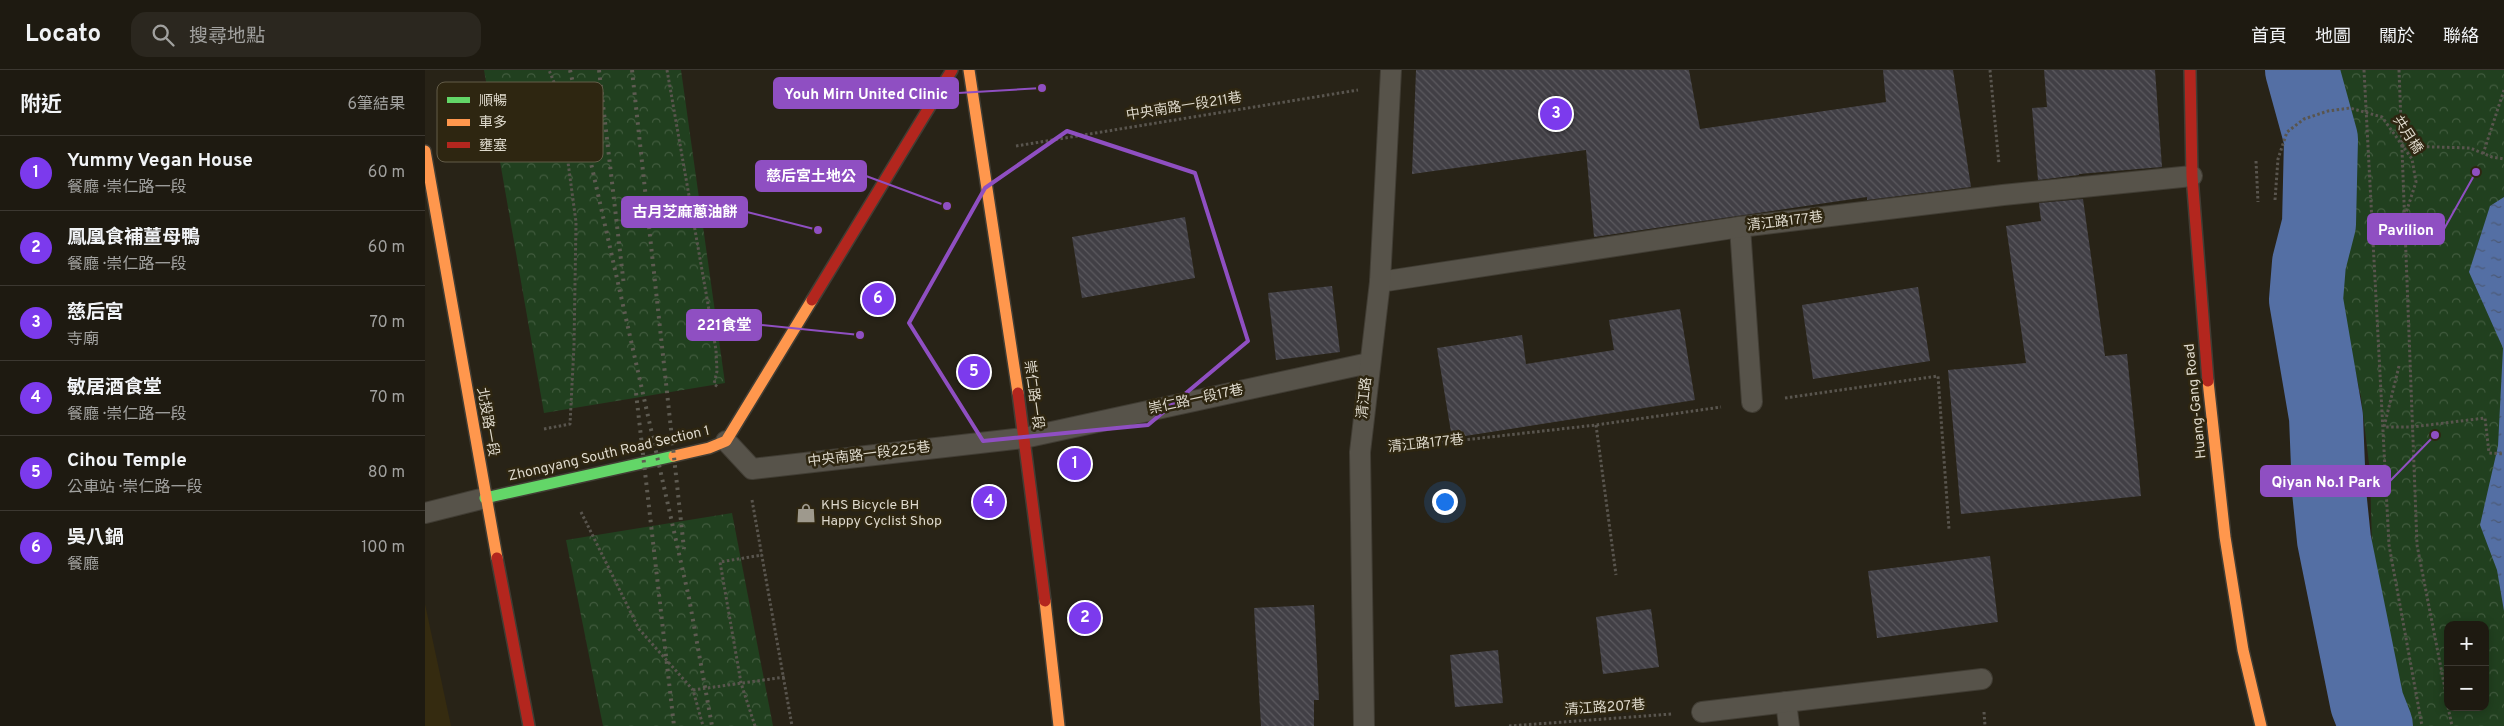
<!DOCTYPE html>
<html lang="zh-TW">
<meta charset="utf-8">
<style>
:root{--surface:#1e1a11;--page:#2b271f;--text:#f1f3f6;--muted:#a1a19f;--line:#3c3831;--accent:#7c3aed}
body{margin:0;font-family:Overpass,"Noto Sans TC",sans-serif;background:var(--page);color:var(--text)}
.controls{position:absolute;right:15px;bottom:15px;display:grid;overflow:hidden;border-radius:10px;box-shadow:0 2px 12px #0003}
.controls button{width:45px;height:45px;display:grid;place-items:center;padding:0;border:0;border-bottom:1px solid var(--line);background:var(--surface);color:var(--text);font:25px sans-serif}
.you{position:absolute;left:1019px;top:431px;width:18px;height:18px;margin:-12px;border:4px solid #fff;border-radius:50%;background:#1a73e8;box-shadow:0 0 0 8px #1a73e833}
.badge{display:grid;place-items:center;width:32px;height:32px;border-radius:50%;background:var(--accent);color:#fff;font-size:16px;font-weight:700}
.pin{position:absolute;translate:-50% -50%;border:2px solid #fff;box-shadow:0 1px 5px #0006}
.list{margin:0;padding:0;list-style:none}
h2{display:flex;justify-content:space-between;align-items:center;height:65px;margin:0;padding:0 20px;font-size:21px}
h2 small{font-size:16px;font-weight:400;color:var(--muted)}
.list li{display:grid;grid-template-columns:32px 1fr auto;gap:15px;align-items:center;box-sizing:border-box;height:75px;padding:0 20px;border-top:1px solid var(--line)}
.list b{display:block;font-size:19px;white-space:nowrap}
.list p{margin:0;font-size:16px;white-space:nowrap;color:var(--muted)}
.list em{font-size:16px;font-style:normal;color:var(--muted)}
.icon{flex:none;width:28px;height:28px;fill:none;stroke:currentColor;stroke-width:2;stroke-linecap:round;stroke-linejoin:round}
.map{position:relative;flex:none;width:2079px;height:656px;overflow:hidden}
header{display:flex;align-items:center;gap:30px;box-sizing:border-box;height:70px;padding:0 25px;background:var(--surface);border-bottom:1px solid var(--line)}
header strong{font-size:24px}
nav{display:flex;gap:28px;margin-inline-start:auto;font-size:18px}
.search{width:350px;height:45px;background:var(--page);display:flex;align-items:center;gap:12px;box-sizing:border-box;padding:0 18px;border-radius:15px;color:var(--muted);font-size:19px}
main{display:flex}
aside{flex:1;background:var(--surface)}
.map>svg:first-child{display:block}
.built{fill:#352b10}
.park{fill:url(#park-crowns);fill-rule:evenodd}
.water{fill:url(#water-ripples)}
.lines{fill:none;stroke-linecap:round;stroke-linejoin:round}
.river{stroke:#546fa4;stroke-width:74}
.building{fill:url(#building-back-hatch)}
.lane-casing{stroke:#413d34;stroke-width:22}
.fast-casing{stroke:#413d34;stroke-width:14}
.slow-casing{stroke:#413d34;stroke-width:14}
.jam-casing{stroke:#413d34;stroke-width:14}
.path{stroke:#59554e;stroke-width:3;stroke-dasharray:2.5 2.5;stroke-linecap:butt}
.lane{stroke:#57534a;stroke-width:20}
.fast{stroke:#63d668;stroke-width:11}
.slow{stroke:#ff974d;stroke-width:11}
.jam{stroke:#b3261e;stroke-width:11}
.rail{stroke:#5e5b52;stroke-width:4;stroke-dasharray:2.5 5;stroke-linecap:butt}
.path-bridge{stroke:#59554e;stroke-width:3;stroke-dasharray:2.5 2.5;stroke-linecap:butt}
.marked{fill:none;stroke:#8f4fc2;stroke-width:4;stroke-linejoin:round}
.labels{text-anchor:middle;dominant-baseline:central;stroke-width:5;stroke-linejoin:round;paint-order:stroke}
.street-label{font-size:14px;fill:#ded9cc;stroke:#2e2611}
.poi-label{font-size:14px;fill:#ded9cc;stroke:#2e2611;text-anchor:start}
.key{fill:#2e2611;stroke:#635c49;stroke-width:1}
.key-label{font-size:14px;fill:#ded9cc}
.leader{fill:none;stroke:#8f4fc2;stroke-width:2}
.callout-dot{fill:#8f4fc2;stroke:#2e2611;stroke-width:2}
.callout{fill:#8f4fc2;stroke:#8f4fc2;stroke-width:2}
.callout-label{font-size:15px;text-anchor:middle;font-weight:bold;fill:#fff}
</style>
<header>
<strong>Locato</strong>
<div class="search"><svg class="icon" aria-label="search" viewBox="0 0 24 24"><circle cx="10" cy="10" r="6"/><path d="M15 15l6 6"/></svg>搜尋地點</div>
<nav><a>首頁</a><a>地圖</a><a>關於</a><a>聯絡</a></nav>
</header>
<main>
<aside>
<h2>附近<small>6筆結果</small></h2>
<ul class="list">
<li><span class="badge">1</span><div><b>Yummy Vegan House</b><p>餐廳 · 崇仁路一段</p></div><em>60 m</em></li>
<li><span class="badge">2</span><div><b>鳳凰食補薑母鴨</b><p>餐廳 · 崇仁路一段</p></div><em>60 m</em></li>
<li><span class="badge">3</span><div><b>慈后宮</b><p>寺廟</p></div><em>70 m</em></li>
<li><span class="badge">4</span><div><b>敏居酒食堂</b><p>餐廳 · 崇仁路一段</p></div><em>70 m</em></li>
<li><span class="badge">5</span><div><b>Cihou Temple</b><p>公車站 · 崇仁路一段</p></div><em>80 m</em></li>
<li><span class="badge">6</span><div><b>吳八鍋</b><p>餐廳</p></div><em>100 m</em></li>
</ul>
</aside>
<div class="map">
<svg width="2079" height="656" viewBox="0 0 2079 656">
<defs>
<pattern id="park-crowns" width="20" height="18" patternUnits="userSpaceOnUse" patternTransform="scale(1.25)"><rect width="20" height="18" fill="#21401f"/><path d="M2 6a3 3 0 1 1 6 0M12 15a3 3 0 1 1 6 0" fill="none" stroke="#415b3e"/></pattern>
<pattern id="water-ripples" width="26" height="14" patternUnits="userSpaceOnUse" patternTransform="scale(1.25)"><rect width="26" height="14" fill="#546fa4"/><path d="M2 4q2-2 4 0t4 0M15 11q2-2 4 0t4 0" fill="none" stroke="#4c5a76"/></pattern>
<pattern id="building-back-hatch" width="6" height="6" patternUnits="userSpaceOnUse" patternTransform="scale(1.25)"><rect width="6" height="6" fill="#413f45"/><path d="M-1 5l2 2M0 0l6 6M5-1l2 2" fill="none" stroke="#5c5a5f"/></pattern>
</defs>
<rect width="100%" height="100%" fill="#282317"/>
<polygon class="built" points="0,534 26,656 0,656"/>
<g class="park">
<polygon points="59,0 256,0 300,313 119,343"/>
<path d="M1902,0h177v656h-101l-11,-32 -14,-81 -6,-66 -2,-75 -9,-75 -23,-104 2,-70 9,-43 -3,-39zM2023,555h37v82h-37z"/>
<polygon points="307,443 348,656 178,656 141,470"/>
</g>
<polygon class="water" points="2079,127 2079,541 2072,500 2055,455 2073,376 2078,278 2044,202 2065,136"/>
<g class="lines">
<polyline class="river" points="1877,0 1896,69 1894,154 1884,193 1881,230 1901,347 1904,421 1909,470 1942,633 1951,656"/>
</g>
<g class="building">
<polygon points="991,0 1264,0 1275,59 1461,32 1458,0 1528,0 1546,117 1442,130 1442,127 1169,167 1161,80 987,104"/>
<polygon points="1619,0 1730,0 1737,97 1654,104 1654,105 1613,110 1607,38 1622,37"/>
<polygon points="1658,129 1680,286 1702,284 1716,426 1536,444 1523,300 1601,293 1581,156 1616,151 1614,133"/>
<polygon points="760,147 770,208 657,228 647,167"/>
<polygon points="907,216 915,282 851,290 843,223"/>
<polygon points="1493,217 1505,291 1388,309 1377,235"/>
<polygon points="1255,239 1270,330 1027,368 1012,278 1097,265 1101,294 1189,280 1184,250"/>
<polygon points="1565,486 1573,552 1452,568 1443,501"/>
<polygon points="889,535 894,630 889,630 889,656 836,656 829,538"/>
<polygon points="1226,539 1234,597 1178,604 1171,547"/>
<polygon points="1073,580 1078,633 1030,637 1025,585"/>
</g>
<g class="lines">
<defs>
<g id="lane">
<polyline points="1315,157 1327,332"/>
<polyline points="955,212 1315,157 1578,125 1767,106"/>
<polyline points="301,371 327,399 599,368 944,293"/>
<polyline points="0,443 60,428"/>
<polyline points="1361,632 1364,656"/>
<polyline points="1277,642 1557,609"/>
<polyline points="939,656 935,382 955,212 966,0"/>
</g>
<polyline id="fast" points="60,428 249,386"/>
<g id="slow">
<polyline points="544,0 593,323"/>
<polyline points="0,81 72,488"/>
<polyline points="1783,311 1800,467 1818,580 1836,656"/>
<polyline points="249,386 284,378 301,371 387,230"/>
<polyline points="620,531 634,656"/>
</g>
<g id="jam">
<polyline points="1765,0 1767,106 1783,311"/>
<polyline points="387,230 527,0"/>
<polyline points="593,323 620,531"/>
<polyline points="72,488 104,656"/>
</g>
</defs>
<use href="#lane" class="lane-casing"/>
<use href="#fast" class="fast-casing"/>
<use href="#slow" class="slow-casing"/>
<use href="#jam" class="jam-casing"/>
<g class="path">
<polyline points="242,0 291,280 292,301 289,314 293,317"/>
<polyline points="1565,0 1574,94"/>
<polyline points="1939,0 1964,475 1997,656"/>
<polyline points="1974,0 1992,475 2023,634"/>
<polyline points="591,76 933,20"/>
<polyline points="1977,76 2045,78 2067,87 2079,89"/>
<polyline points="2058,84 2079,20"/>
<polyline points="1831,91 1833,132"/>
<polyline points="1974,296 1959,357 1987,357 2060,348 2064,383 2079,384"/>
<polyline points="1360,328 1513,306 1524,459"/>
<polyline points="1171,355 1191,505"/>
<polyline points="119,359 145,354 149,276 151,152 134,25 124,0"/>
<polyline points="968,378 1171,355 1296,337"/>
<polyline points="327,430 367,656"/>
<polyline points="156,442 214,559 268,620 278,656"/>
<polyline points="268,620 360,607"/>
<polyline points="2023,637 2027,656"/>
<polyline points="1559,642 1560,656"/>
<polyline points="330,656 316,613 295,492 337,485"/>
<polyline points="1084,656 1247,644"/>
</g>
<use href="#lane" class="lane"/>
<use href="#fast" class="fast"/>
<use href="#slow" class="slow"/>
<use href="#jam" class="jam"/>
<g class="rail">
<polyline points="145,0 264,528 287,656"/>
<polyline points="174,0 199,216"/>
<polyline points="207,0 259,479"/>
<polyline points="211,323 249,656"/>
</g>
<polyline class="path-bridge" points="1850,130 1853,89 1862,62 1879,49 1903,41 1925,38 1957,47 1987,89 1991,112 1971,174"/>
</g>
<path class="marked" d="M642,61l128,42 53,168 -100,84 -165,16 -74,-118 76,-135z"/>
<defs>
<symbol id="shop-bare" viewBox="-9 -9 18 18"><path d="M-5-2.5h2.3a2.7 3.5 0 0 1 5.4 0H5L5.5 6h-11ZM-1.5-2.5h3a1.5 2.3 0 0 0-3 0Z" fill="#9e998d" stroke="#2e2611" stroke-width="2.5" paint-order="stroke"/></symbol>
</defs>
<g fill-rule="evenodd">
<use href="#shop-bare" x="367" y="429" width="28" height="28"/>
</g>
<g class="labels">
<g class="street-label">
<text transform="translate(759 37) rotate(-9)">中央南路一段211巷</text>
<text transform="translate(1982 65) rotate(57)">共月橋</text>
<text transform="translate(1360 152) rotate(-7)">清江路177巷</text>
<text transform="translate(608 325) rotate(82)">崇仁路一段</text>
<text transform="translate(940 328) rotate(-84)">清江路</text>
<text transform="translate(771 330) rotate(-12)">崇仁路一段17巷</text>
<text transform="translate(1771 331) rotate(-96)">Huang-Gang Road</text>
<text transform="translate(62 352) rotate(80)">北投路一段</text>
<text transform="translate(1001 374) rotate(-6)">清江路177巷</text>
<text transform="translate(184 384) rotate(-13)">Zhongyang South Road Section 1</text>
<text transform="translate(444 385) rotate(-7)">中央南路一段225巷</text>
<text transform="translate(1180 638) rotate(-4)">清江路207巷</text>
</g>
<g class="poi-label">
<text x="396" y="435">KHS Bicycle BH<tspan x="396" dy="16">Happy Cyclist Shop</tspan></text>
</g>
</g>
<rect x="12" y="12" width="166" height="80" rx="8" class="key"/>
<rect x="22" y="27" width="23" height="6" fill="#63d668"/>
<rect x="22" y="49" width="23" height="7" fill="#ff974d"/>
<rect x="22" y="72" width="23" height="6" fill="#b3261e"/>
<g class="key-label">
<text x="54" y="35">順暢</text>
<text x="54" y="57">車多</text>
<text x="54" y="80">壅塞</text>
</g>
<path class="leader" d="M617 18L533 23M522 136L441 106M393 160L322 142M2051 102L2019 159M435 265L336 255M2010 365L1965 411"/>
<g class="callout-dot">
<circle cx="617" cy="18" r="5"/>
<circle cx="522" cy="136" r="5"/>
<circle cx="393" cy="160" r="5"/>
<circle cx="2051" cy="102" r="5"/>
<circle cx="435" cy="265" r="5"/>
<circle cx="2010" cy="365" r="5"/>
</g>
<g class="callout">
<rect x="349" y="8" width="184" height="30" rx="5"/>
<rect x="331" y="91" width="110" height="30" rx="5"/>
<rect x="197" y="127" width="125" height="30" rx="5"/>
<rect x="1943" y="144" width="76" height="30" rx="5"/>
<rect x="262" y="240" width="74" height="30" rx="5"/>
<rect x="1836" y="396" width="129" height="30" rx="5"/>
</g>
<g class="callout-label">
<text x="441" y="29">Youh Mirn United Clinic</text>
<text x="386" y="111">慈后宮土地公</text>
<text x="260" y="147">古月芝麻蔥油餅</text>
<text x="1981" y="165">Pavilion</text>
<text x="299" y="260">221食堂</text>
<text x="1901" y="417">Qiyan No.1 Park</text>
</g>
</svg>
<div class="controls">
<button>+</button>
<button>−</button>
</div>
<div class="you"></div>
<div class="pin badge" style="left:650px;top:394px">1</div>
<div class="pin badge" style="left:660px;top:548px">2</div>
<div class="pin badge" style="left:1131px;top:44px">3</div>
<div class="pin badge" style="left:564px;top:432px">4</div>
<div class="pin badge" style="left:549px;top:302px">5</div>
<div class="pin badge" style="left:453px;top:229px">6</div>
</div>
</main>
